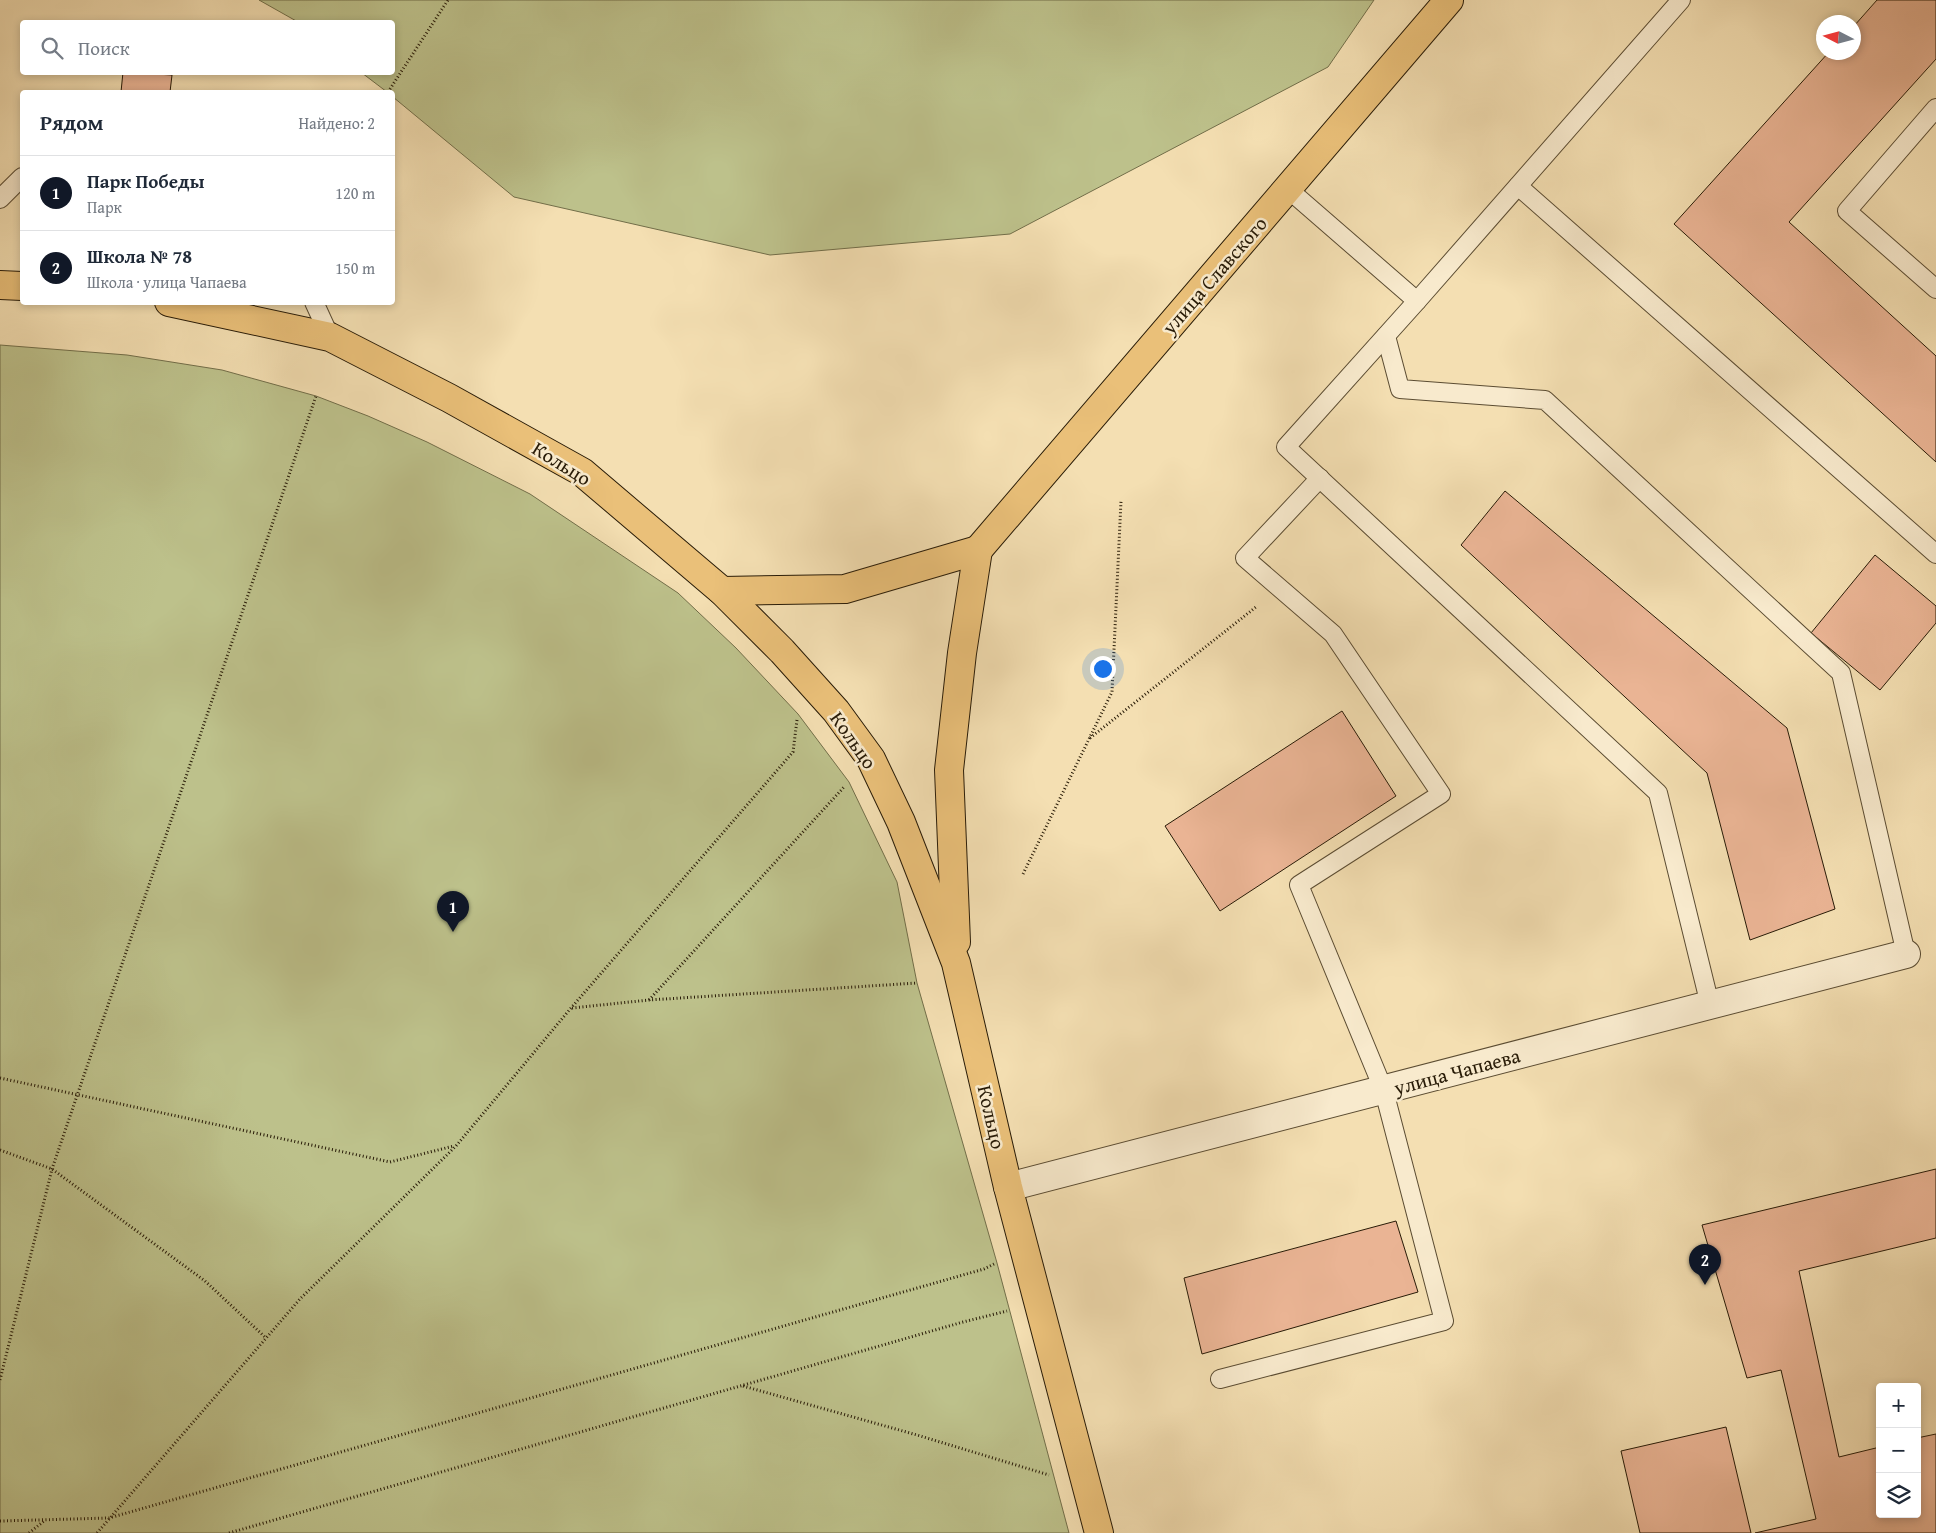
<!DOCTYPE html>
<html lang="ru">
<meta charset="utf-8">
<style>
:root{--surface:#fff;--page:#f2f2f3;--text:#1f2937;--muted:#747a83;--line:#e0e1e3;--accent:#111827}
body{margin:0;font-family:"Gentium Book Plus",serif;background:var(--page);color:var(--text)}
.controls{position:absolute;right:15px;bottom:15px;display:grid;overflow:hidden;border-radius:5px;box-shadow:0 2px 8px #0003}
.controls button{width:45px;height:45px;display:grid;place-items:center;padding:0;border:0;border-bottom:1px solid var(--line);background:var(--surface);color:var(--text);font:25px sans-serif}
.compass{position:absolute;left:1816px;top:15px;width:45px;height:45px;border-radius:50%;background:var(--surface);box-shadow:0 2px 8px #0003;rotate:276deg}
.you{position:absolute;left:1102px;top:668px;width:18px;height:18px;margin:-12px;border:4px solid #fff;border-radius:50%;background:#1a73e8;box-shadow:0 0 0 8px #1a73e833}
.badge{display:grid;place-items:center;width:32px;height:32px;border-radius:50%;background:var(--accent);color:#fff;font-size:16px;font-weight:700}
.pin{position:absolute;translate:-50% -41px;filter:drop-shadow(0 1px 2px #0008)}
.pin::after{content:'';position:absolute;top:26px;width:18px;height:15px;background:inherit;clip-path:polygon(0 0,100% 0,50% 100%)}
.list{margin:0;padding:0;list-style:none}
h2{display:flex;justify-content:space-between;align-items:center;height:65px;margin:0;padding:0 20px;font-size:21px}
h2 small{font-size:16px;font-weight:400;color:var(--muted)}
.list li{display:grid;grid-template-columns:32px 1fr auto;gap:15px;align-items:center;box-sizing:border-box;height:75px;padding:0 20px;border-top:1px solid var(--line)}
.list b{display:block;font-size:19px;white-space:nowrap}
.list p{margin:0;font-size:16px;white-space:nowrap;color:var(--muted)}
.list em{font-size:16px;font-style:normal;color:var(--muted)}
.icon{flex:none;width:28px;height:28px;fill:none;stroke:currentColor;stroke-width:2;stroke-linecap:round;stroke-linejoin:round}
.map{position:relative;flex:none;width:1936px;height:1533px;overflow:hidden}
.search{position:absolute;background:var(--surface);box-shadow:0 2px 8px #0003;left:20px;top:20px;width:375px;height:55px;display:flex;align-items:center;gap:12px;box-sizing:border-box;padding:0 18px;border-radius:5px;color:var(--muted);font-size:19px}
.panel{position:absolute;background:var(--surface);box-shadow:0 2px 8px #0003;left:20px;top:90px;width:375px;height:215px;border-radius:5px}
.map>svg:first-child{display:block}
.green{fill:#bdc18b;stroke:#726e49}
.building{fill:#eab494;stroke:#281b07}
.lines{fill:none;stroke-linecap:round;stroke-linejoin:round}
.service-casing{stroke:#5b4c32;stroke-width:20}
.minor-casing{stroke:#5b4c32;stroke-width:30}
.primary-casing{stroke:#281b07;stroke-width:30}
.path{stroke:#281b07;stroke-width:3;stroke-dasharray:1 2.5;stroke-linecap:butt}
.service{stroke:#f8eacd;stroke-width:18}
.minor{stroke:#f8eacd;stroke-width:28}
.primary{stroke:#eac079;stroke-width:28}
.labels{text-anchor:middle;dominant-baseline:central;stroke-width:5;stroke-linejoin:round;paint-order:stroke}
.street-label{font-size:20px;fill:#281b07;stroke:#f8eacd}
</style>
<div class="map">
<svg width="1936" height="1533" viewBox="0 0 1936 1533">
<rect width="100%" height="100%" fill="#f4dfb2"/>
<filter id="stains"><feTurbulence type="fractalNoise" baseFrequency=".004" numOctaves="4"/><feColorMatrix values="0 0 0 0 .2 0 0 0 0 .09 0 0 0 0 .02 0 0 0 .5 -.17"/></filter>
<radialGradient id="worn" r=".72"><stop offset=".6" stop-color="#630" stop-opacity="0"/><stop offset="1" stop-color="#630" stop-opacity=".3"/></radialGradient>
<g class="green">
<polygon points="259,0 1374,0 1328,67 1010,234 770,255 514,197 393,97 392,92 387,92 362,73 392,72 392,22 298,22"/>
<polygon points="0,345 127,355 222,370 316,396 368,416 427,442 530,494 678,593 736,648 798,714 849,782 897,882 917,983 997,1263 1069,1533 0,1533"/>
</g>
<g class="building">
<polygon points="1877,0 1936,0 1936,59 1789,222 1936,356 1936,462 1674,224 1829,52 1854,52 1854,26"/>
<polygon points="123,72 172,75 170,92 121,92"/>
<polygon points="1505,491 1787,728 1835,909 1750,940 1707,773 1461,545"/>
<polygon points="1875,555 1936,606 1936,623 1880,690 1811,633"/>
<polygon points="1342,711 1396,796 1220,911 1165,826"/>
<polygon points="1936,1169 1936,1238 1799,1271 1839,1457 1880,1447 1880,1514 1917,1514 1917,1438 1936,1434 1936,1533 1755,1533 1816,1519 1781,1370 1747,1378 1702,1225"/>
<polygon points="1396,1221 1418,1292 1202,1354 1184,1278"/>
<polygon points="1726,1427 1751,1533 1640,1533 1621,1451"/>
</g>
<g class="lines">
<defs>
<g id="service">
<polyline points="1681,0 1417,301 1286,447 1658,793 1710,1005"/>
<polyline points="1936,108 1847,211 1936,289"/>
<polyline points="1518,186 1936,554"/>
<polyline points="1288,189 1417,301"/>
<polyline points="0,199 22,177"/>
<polyline points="314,302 330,337"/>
<polyline points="1386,336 1400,389 1545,400 1841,673 1906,954"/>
<polyline points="1220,1379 1444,1321 1384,1091 1299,885 1441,794 1333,634 1245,558 1320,478"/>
</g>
<polyline id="minor" points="1008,1187 1906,954"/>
<g id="primary">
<polyline points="0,285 22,286"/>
<polyline points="169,302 330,337 449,398 582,472 722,591 782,651 836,711 871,759 901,822 956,963 1008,1187 1099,1533"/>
<polyline points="978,550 1449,0"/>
<polyline points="722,591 845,589 978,550"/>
<polyline points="956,942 949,770 962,653 978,550"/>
</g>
</defs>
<use href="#service" class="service-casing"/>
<use href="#minor" class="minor-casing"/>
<use href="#primary" class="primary-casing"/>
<g class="path">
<polyline points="388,92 448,0"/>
<polyline points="1090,738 1256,607"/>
<polyline points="1023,874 1112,692 1121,501"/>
<polyline points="649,1000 845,786"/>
<polyline points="572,1008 649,1000 917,983"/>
<polyline points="0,1078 390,1162 454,1146"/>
<polyline points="0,1150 52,1169 205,1281 266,1338"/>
<polyline points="0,1380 52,1169 316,396"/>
<polyline points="743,1386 917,1435 1049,1475"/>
<polyline points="0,1521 109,1518 984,1269 994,1264"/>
<polyline points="29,1533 44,1521"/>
<polyline points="97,1533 300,1299 456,1146 571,1008 793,752 797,720"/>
<polyline points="229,1533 963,1322 1007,1311"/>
</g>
<use href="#service" class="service"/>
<use href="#minor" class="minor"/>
<use href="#primary" class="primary"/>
</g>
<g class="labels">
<g class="street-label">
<text transform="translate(1214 275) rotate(-49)">улица Славского</text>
<text transform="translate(562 463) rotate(32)">Кольцо</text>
<text transform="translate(854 740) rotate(55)">Кольцо</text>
<text transform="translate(1457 1071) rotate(-15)">улица Чапаева</text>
<text transform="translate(992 1117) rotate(77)">Кольцо</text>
</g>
</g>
<rect width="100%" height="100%" filter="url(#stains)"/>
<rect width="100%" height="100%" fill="url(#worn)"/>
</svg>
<div class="controls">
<button>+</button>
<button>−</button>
<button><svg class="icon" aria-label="layers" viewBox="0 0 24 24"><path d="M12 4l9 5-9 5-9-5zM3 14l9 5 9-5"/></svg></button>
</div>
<svg class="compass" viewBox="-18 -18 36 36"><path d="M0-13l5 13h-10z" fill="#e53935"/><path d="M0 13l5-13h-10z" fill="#747a83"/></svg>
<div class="you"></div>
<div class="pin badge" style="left:453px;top:932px">1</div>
<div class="pin badge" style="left:1705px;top:1285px">2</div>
<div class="search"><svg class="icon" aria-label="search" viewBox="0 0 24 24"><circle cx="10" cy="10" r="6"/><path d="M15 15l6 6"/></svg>Поиск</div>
<section class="panel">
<h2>Рядом<small>Найдено: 2</small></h2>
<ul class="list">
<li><span class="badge">1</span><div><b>Парк Победы</b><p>Парк</p></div><em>120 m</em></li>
<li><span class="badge">2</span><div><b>Школа № 78</b><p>Школа · улица Чапаева</p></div><em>150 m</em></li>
</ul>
</section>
</div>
